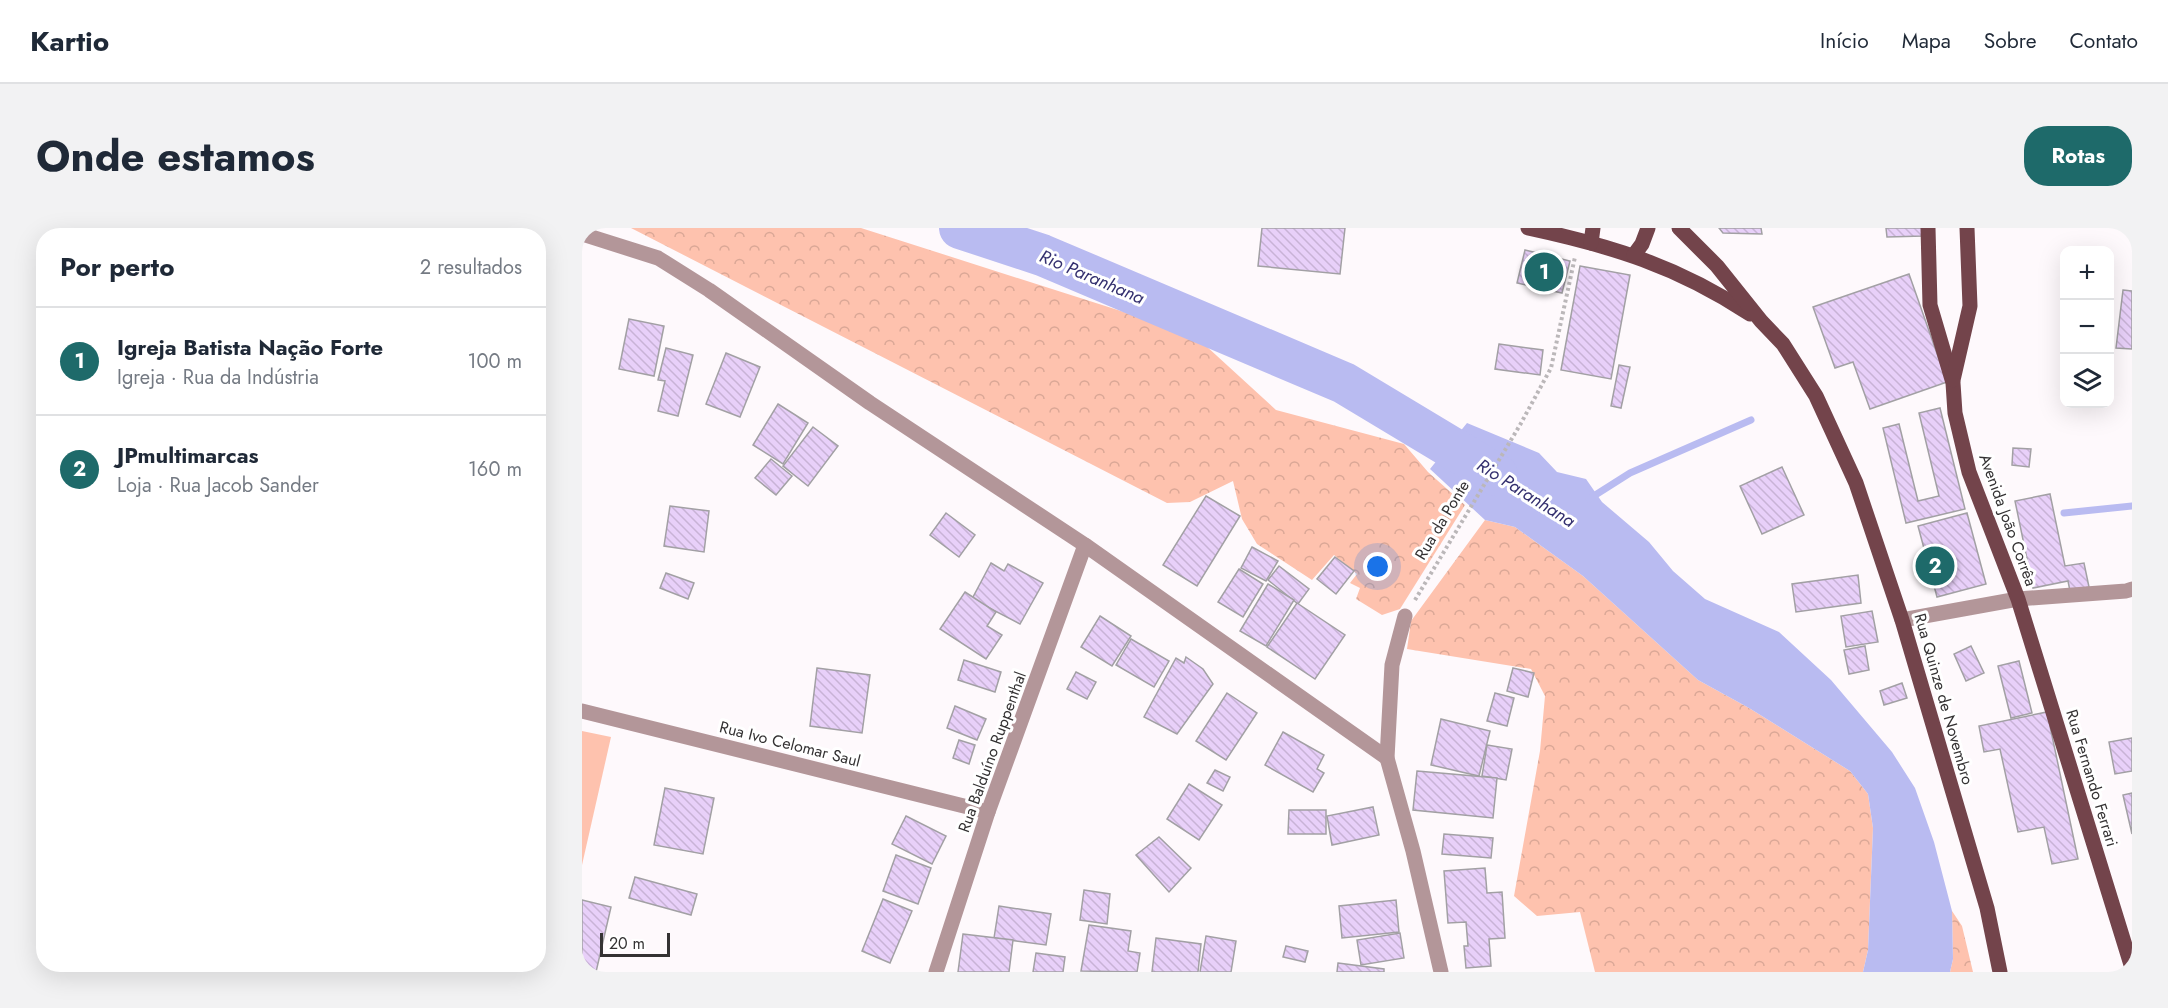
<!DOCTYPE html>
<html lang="pt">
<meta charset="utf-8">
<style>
:root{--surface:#fff;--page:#f2f2f3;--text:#1f2937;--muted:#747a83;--line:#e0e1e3;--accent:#1e6a6a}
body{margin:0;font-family:Jost,sans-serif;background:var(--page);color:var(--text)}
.controls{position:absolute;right:18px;top:18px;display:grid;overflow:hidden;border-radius:12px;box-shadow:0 6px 24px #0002}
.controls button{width:54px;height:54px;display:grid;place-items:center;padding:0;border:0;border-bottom:2px solid var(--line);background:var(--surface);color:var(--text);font:30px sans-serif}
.scale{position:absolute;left:18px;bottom:15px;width:70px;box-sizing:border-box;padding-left:6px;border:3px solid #343233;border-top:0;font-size:16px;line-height:21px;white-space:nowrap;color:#343233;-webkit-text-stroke:4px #fff;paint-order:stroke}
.you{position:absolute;left:796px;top:339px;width:21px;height:21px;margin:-15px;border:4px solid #fff;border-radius:50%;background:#1a73e8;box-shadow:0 0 0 9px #1a73e833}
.badge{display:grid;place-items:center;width:39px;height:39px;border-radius:50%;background:var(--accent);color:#fff;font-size:20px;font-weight:700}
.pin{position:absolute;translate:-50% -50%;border:3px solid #fff;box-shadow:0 2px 6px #0006}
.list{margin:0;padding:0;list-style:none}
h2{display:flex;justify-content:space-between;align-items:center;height:78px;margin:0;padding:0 24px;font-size:26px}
h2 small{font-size:20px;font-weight:400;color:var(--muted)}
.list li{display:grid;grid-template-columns:39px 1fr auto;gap:18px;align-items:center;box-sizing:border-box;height:108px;padding:0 24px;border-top:2px solid var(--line)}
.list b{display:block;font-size:22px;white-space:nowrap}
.list p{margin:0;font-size:20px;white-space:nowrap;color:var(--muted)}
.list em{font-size:20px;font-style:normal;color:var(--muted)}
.icon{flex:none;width:33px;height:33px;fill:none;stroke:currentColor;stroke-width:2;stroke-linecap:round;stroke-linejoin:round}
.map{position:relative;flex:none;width:1550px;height:744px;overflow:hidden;border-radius:24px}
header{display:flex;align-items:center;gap:36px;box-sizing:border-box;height:84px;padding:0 30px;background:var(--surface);border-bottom:2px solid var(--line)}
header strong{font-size:28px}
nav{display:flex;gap:33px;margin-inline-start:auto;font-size:21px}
.intro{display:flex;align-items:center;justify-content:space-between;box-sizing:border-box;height:144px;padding:0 36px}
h1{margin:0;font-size:42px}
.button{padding:15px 27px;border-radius:24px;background:var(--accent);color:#fff;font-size:21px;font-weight:700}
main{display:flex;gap:36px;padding:0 36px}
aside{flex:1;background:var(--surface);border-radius:24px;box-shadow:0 6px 24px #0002}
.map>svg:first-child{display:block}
.forest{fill:url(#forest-crowns)}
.garden{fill:#fec2ae}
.water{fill:#b9bbf1}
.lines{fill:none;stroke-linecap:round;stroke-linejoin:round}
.stream{stroke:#b9bbf1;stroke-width:7}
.river{stroke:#b9bbf1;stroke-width:42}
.building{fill:url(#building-back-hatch);stroke:#a2a0a4;stroke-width:1.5}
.path{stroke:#bbb7b9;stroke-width:4;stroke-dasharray:3 3;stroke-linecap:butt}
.minor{stroke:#b39699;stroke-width:15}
.major{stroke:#73444b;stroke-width:15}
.labels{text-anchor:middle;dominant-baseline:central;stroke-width:6;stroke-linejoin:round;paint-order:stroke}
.street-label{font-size:16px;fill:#343233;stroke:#fff}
.water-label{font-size:18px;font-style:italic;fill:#34306f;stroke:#fff}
</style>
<header>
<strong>Kartio</strong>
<nav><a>Início</a><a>Mapa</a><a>Sobre</a><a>Contato</a></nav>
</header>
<div class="intro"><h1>Onde estamos</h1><a class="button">Rotas</a></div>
<main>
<aside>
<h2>Por perto<small>2 resultados</small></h2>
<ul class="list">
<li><span class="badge">1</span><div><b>Igreja Batista Nação Forte</b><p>Igreja · Rua da Indústria</p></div><em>100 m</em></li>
<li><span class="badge">2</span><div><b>JPmultimarcas</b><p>Loja · Rua Jacob Sander</p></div><em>160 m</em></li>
</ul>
</aside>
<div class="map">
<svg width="1550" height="744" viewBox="0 0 1550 744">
<defs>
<pattern id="forest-crowns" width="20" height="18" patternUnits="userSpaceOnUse" patternTransform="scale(1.5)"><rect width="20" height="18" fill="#fec2ae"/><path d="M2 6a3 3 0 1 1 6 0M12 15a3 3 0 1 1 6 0" fill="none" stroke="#daa796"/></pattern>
<pattern id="building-back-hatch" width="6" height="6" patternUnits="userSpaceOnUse" patternTransform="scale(1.5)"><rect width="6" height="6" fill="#e8d0f9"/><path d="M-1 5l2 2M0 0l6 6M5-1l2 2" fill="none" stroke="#c8b3d6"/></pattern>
</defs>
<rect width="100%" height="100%" fill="#fef9fc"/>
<g class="forest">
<polygon points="49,0 279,0 611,106 694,182 822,216 846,244 883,277 818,381 800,387 774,371 778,360 768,355 775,346 752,327 730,352 675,316 660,291 651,253 608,274 585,275"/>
<polygon points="903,292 933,299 1001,348 1116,452 1167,480 1268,543 1286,566 1291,600 1286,722 1281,744 1013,744 998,684 955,688 932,668 958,523 963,468 949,441 825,421 829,393"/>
<polygon points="1370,683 1380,698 1391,744 1368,744 1371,731"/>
</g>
<polygon class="garden" points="0,503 29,509 0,637"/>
<polygon class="water" points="885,195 957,225 975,244 1004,251 1020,274 1067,314 1091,343 1123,371 1197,404 1249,452 1310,524 1333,560 1352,614 1370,683 1371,731 1368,744 1281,744 1286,722 1291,600 1286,566 1268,543 1167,480 1116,452 1001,348 933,299 903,292 848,241"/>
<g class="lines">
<g class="stream">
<polyline points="1007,271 1048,245 1169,192"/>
<polyline points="1482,285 1550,278"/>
</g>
<polyline class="river" points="378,0 460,27 762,155 915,247"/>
</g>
<g class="building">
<polygon points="680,0 763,0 758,46 676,38"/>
<polygon points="1137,0 1179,0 1180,6 1141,5"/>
<polygon points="1304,0 1341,0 1341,8 1305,9"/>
<polygon points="943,22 988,33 980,65 935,55"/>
<polygon points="998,38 1048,47 1029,151 979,142"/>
<polygon points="1327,46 1365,154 1288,181 1271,134 1253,140 1231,79"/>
<polygon points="1541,62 1550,63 1550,121 1534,120"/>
<polygon points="47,91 82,98 72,148 37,141"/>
<polygon points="917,116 961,122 958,147 913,141"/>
<polygon points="84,120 111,127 96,188 76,183 83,153 76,152"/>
<polygon points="144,125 178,139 158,189 124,176"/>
<polygon points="1037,137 1048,139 1039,180 1029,178"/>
<polygon points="196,176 226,195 201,236 171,217"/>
<polygon points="1358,180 1383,281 1324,295 1301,200 1317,196 1336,273 1357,268 1337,185"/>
<polygon points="231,199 256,218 226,258 201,238"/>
<polygon points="1431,220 1449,221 1447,239 1430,237"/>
<polygon points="189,231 210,248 194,267 173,250"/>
<polygon points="1200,239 1222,287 1180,306 1158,258"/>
<polygon points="1468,266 1483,338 1502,335 1507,359 1488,363 1486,353 1451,360 1433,273"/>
<polygon points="624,268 658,288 615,358 581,337"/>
<polygon points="88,278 127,283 122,324 82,318"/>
<polygon points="364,285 393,307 377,329 348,307"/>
<polygon points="1385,285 1404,356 1355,369 1336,298"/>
<polygon points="670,319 696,333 684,353 659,340"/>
<polygon points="753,329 772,343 754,366 735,351"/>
<polygon points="409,335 422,343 426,336 461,355 438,396 390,371"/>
<polygon points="697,338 727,361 716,376 686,352"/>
<polygon points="657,341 681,356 661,389 636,374"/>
<polygon points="84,345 112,355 106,371 78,360"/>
<polygon points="1276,347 1279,375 1214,384 1210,356"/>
<polygon points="686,356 712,372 684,418 658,403"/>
<polygon points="383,364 414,384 405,398 420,407 404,431 358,401"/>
<polygon points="715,375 763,407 733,451 685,419"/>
<polygon points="1290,383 1296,414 1264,419 1259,388"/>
<polygon points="518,388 549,408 530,438 499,419"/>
<polygon points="549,411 587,433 572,459 534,437"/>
<polygon points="1283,418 1287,442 1267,446 1262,422"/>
<polygon points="1389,418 1402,445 1384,453 1372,426"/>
<polygon points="604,429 621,441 631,456 595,506 562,489 594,430 602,435"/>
<polygon points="382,432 419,444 413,464 376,452"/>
<polygon points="1437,433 1450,485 1429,490 1416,438"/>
<polygon points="235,440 288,447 280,505 228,498"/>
<polygon points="931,440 952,445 946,469 925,463"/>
<polygon points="494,444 514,454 505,471 485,461"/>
<polygon points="1320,455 1325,470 1302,477 1298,463"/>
<polygon points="645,465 675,485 644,532 614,513"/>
<polygon points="913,465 932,470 925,498 905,493"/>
<polygon points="373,478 404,491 395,512 365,500"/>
<polygon points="1465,484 1496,631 1470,636 1462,599 1436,604 1418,521 1402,524 1397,498"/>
<polygon points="859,491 908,503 897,548 849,537"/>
<polygon points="701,504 742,527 735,541 742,545 731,564 683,537"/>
<polygon points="1550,510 1550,543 1533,546 1527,514"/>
<polygon points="377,512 393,517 387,536 371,530"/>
<polygon points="905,517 930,521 924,552 900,548"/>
<polygon points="633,542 648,549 641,563 625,555"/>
<polygon points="835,543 915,550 911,590 831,582"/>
<polygon points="607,556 640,577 617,612 585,591"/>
<polygon points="83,560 132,570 121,626 72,617"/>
<polygon points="1550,565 1550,606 1541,567"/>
<polygon points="791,579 797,607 750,617 745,588"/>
<polygon points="707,582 744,582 744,606 706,606"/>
<polygon points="324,588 364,608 350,636 310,616"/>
<polygon points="862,606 911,610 909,630 860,626"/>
<polygon points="577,609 609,640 587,664 554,627"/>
<polygon points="314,627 349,640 336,676 301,663"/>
<polygon points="903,640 905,665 920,664 923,710 907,711 909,738 884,740 882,718 886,718 884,694 866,695 862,643"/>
<polygon points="53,649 115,666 109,687 47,670"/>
<polygon points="502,662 528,666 525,696 498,692"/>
<polygon points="301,671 330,683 308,735 280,723"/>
<polygon points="0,672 29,679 14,744 0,744"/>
<polygon points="814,672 817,704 760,710 757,678"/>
<polygon points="417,678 469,686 464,717 412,710"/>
<polygon points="507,697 549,703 546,723 558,725 555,744 499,743"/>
<polygon points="818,705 822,730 779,737 775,712"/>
<polygon points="381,706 431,712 427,744 376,744"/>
<polygon points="624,708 654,713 649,744 618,744"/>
<polygon points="574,710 619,716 616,744 570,744"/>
<polygon points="704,718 726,723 723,734 701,729"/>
<polygon points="454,725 483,729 481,744 451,744"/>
<polygon points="756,735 802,741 802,744 755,744"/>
</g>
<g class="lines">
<polyline class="path" points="833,372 938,197 969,140 993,29"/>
<g class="minor">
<polyline points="0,6 76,30 127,62 288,175 503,317 805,530"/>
<polyline points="823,388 810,437 805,530 831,623 859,744"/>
<polyline points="1320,392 1436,371 1544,363 1550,361"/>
<polyline points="0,483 406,584"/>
<polyline points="354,744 406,584 503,317"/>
</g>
<g class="major">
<path d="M946,0c84,18 149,38 222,86"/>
<polyline points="1097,0 1135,38 1179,93 1201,116 1234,168 1274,255 1320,392 1405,680 1418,744"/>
<polyline points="1346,0 1348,77 1371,155 1373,185 1387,244 1436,371 1550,740"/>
<polyline points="1009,15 1011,0"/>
<polyline points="1052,27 1060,16 1066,0"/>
<polyline points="1371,152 1388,78 1385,0"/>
</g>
</g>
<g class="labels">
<g class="street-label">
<text transform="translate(860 292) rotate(-59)">Rua da Ponte</text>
<text transform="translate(1426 292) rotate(70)">Avenida João Corrêa</text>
<text transform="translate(1362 471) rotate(74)">Rua Quinze de Novembro</text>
<text transform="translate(208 516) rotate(14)">Rua Ivo Celomar Saul</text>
<text transform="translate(410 524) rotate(-70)">Rua Balduíno Ruppenthal</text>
<text transform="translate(1510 550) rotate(73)">Rua Fernando Ferrari</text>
</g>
<g class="water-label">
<text transform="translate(510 49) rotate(23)">Rio Paranhana</text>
<text transform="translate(944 265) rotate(32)">Rio Paranhana</text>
</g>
</g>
</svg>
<div class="controls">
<button>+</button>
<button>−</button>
<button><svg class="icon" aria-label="layers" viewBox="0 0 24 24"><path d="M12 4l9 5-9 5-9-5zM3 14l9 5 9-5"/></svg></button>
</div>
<div class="scale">20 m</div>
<div class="you"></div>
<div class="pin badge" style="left:962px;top:44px">1</div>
<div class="pin badge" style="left:1353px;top:338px">2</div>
</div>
</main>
